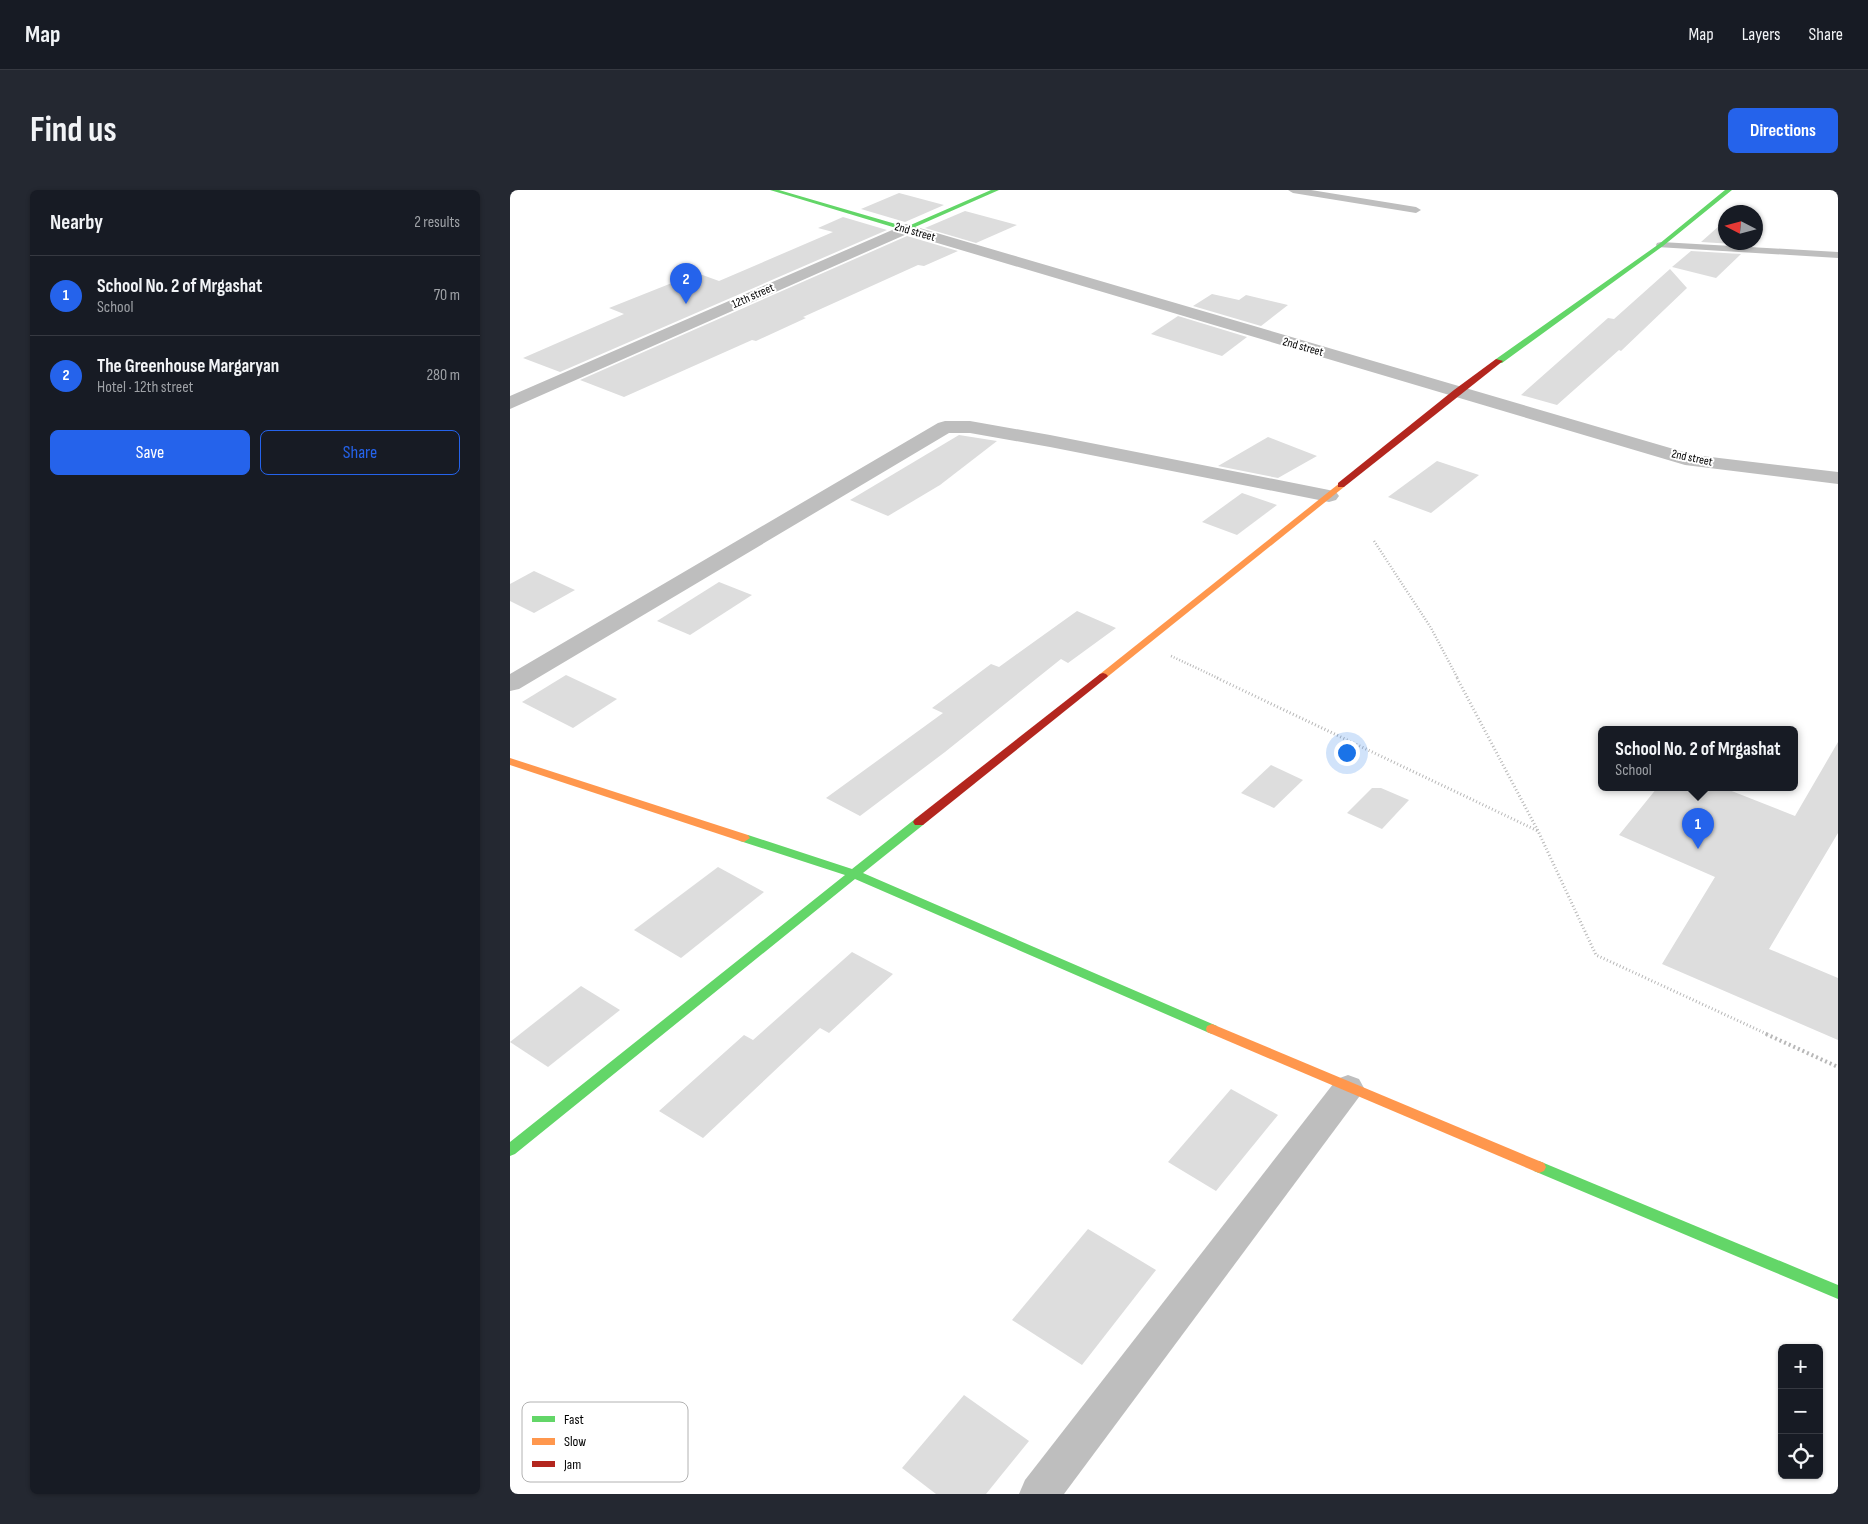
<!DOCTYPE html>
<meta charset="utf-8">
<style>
:root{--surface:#171b24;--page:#242831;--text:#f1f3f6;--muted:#9ea1a6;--line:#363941;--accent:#2563eb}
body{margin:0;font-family:"Sofia Sans Condensed",sans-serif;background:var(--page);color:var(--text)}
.controls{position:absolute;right:15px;bottom:15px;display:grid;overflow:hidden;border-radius:8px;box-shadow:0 1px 4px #0004}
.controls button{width:45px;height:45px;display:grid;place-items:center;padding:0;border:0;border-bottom:1px solid var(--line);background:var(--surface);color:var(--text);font:25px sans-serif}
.compass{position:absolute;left:1208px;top:15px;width:45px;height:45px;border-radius:50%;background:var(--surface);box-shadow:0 1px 4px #0004;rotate:276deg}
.you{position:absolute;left:836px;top:562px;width:18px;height:18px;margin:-12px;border:4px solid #fff;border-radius:50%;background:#1a73e8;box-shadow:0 0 0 8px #1a73e833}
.badge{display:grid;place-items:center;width:32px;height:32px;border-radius:50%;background:var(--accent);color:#fff;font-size:16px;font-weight:700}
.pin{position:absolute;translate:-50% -41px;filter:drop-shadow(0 1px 2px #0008)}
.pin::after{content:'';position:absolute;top:26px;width:18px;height:15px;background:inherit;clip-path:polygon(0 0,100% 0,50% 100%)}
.popup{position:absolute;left:1088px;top:536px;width:200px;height:65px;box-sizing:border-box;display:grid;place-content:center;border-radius:8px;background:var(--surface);filter:drop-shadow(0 1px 4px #0005);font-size:16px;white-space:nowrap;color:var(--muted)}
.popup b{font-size:19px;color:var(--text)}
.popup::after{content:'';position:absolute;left:50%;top:100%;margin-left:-10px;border:10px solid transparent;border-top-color:var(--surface)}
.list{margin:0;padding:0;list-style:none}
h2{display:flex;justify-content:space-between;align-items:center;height:65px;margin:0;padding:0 20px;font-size:21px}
h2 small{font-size:16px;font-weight:400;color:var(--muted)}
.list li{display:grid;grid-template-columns:32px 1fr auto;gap:15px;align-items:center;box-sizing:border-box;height:80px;padding:0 20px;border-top:1px solid var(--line)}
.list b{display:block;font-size:19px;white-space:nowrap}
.list p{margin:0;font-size:16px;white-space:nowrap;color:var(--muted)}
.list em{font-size:16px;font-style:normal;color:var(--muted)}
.actions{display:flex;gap:10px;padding:15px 20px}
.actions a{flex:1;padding:11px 0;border:1px solid var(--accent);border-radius:8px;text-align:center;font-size:18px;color:var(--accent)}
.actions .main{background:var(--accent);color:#fff}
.icon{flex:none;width:28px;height:28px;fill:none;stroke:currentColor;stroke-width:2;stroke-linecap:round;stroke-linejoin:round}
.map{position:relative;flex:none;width:1328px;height:1304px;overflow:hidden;border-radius:8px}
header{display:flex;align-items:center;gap:30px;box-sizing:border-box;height:70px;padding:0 25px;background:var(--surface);border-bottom:1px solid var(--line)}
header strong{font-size:24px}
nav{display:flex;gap:28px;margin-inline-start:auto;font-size:18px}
.intro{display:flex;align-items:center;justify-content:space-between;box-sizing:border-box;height:120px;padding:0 30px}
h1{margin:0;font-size:35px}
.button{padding:12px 22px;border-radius:8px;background:var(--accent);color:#fff;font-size:18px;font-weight:700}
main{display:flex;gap:30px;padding:0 30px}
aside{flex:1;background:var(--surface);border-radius:8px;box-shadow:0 1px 4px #0004}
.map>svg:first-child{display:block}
.building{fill:#ddd}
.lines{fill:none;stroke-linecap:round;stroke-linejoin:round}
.path-far2{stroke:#b8b8b8;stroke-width:2.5;stroke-dasharray:1 2;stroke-linecap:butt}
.path-far1{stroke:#b8b8b8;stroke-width:3;stroke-dasharray:1 2.5;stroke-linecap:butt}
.path{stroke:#b8b8b8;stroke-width:4;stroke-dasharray:2 3;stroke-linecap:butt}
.lane{fill:#bebebe;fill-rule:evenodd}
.street{fill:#bebebe;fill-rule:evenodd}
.fast{fill:#63d668;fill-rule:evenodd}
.slow{fill:#ff974d;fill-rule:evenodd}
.jam{fill:#b3261e;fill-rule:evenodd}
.labels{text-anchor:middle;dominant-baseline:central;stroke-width:4;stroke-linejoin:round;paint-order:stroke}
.far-street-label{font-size:12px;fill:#000;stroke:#fff}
.key{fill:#fff;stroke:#b2b2b2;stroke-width:1}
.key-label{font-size:14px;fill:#000}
</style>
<header>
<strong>Map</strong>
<nav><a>Map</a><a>Layers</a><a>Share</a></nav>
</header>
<div class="intro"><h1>Find us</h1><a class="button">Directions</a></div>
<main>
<aside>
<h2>Nearby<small>2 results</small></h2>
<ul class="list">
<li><span class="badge">1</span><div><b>School No. 2 of Mrgashat</b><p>School</p></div><em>70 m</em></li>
<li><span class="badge">2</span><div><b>The Greenhouse Margaryan</b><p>Hotel · 12th street</p></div><em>280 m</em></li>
</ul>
<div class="actions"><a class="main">Save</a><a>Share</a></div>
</aside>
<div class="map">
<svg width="1328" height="1304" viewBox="0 0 1328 1304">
<rect width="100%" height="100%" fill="#fff"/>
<g class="building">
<polygon points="389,3 434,15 395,32 351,19"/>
<polygon points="455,21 507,35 466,53 415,38"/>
<polygon points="333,27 377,40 50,182 13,168 114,124 99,118 187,83 209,91 323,42 308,38"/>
<polygon points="1209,36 1216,38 1216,52 1243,52 1240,55 1191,52"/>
<polygon points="397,46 448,61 414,76 408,75 293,127 296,128 246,151 242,150 114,207 70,190"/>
<polygon points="1181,61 1231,64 1206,88 1162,77"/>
<polygon points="1160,79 1177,98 1111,161 1109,160 1047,215 1011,205 1098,128 1104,129"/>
<polygon points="702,104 729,110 736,105 778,115 751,136 683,116"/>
<polygon points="668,126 737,147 712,166 641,144"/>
<polygon points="449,245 487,251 430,295 378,326 340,310"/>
<polygon points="758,247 807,266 768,288 708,276"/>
<polygon points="927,271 969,285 921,323 878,307"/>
<polygon points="732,303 767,315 727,345 692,332"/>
<polygon points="24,381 65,400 24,423 0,411 0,394"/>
<polygon points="209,392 242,405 180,445 147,431"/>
<polygon points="567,421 606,438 558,473 551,469 435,562 350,626 316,608 433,523 422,518 481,474 489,477"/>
<polygon points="56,485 107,509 63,538 12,512"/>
<polygon points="1328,552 1328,643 1259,759 1328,788 1328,850 1152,774 1205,687 1109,645 1147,598 1214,598 1285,626"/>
<polygon points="761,575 793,590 764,618 731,603"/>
<polygon points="862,598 871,598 899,610 872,639 837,623"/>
<polygon points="208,677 254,702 171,768 124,740"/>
<polygon points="342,762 383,784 319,843 310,838 193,948 149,921 234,845 243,850"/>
<polygon points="71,796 110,820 38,877 0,852"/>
<polygon points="721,899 768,925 706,1001 658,972"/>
<polygon points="578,1039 646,1080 572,1175 502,1130"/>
<polygon points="454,1205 519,1251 476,1304 426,1304 392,1278"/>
</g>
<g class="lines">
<g class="path-far2">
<polyline points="864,351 921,438 948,489"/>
<polyline points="661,466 710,489"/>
</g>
<g class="path-far1">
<polyline points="707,488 1028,641"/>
<polyline points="947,488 1028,641 1086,765 1259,845"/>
</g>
<polyline class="path" points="1256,844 1328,877"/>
<g class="lane">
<polygon points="778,0 801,0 906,17 911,20 906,23 783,3"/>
<polygon points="1151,52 1328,62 1328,68 1147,57 1146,55 1147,53"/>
</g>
<g class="street">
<polygon points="396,34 1184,265 1328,282 1328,294 1175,275 397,44 0,219 0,206"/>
<polygon points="435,231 460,231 540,245 819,300 826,302 829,306 826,310 819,312 540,257 460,243 439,243 9,499 0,501 0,484 428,233"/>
<polygon points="838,885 849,889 854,898 849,907 554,1304 509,1304 515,1290 827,889"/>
</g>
<g class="fast">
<polygon points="260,0 269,0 396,37 481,0 489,0 396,41"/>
<polygon points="1215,0 1222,0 1153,56 992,173 986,173 986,169 1149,54"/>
<polygon points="409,628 415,632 413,635 353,683 707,836 708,839 707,842 702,844 697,842 345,689 5,964 0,966 0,952 335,685 230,651 228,648 230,645 238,645 342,679 405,629"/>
<polygon points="1029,971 1328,1095 1328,1109 1024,981 1022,977 1024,973"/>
</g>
<g class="slow">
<polygon points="831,292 835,295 834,297 596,488 590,488 588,486 590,484"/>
<polygon points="0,568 238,645 240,648 234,652 230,651 0,575"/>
<polygon points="702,834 1034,973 1036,977 1034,981 1029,983 1024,981 697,842 696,839 697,836"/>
</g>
<g class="jam">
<polygon points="986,169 993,171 834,297 828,297 828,293 944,200"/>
<polygon points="593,483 596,484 598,486 596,488 413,635 405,635 403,632 405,629 590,484"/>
</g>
</g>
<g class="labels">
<g class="far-street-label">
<text transform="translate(405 42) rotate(16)">2nd street</text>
<text transform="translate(243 106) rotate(-24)">12th street</text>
<text transform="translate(793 157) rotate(16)">2nd street</text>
<text transform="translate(1182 268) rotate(12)">2nd street</text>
</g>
</g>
<rect x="12" y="1212" width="166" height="80" rx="8" class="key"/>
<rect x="22" y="1226" width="23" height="6" fill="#63d668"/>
<rect x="22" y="1248" width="23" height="7" fill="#ff974d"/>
<rect x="22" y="1271" width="23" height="6" fill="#b3261e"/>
<g class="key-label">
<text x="54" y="1234">Fast</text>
<text x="54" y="1256">Slow</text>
<text x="54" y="1279">Jam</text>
</g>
</svg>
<div class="controls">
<button>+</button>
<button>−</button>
<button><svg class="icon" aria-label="locate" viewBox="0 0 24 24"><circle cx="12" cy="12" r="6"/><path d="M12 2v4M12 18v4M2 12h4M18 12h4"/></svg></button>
</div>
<svg class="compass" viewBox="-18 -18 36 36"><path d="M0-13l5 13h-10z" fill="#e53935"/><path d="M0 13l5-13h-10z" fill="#9ea1a6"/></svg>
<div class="you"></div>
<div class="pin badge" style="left:1188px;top:659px">1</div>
<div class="popup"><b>School No. 2 of Mrgashat</b>School</div>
<div class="pin badge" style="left:176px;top:114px">2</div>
</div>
</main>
